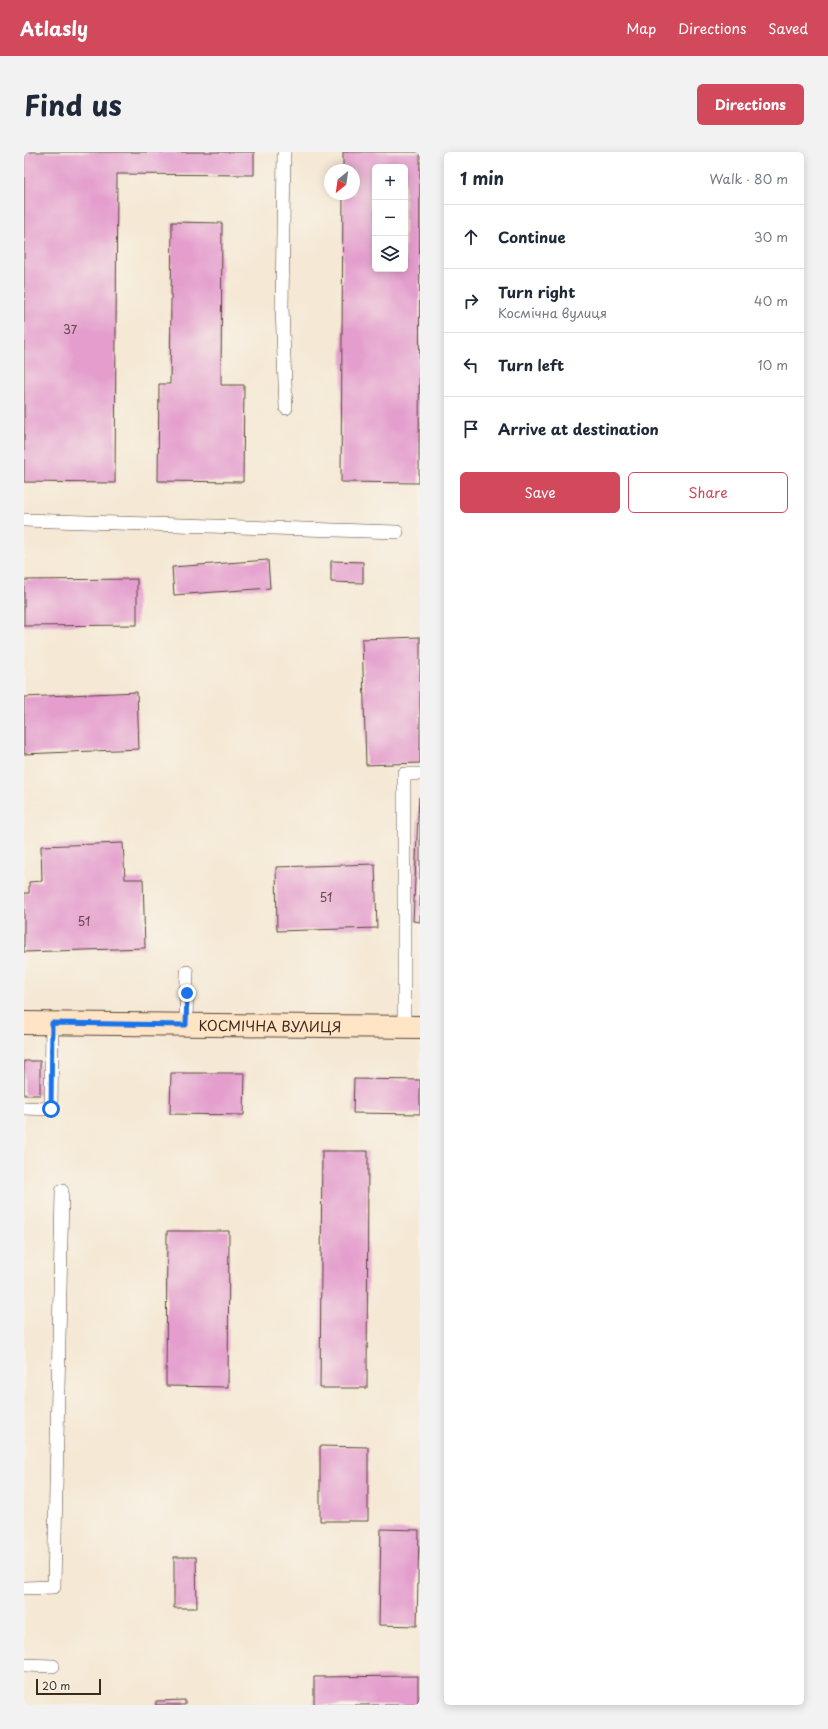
<!DOCTYPE html>
<meta charset="utf-8">
<style>
:root{--surface:#fff;--page:#f2f2f3;--text:#1f2937;--muted:#747a83;--line:#e0e1e3;--accent:#d1495b}
body{margin:0;font-family:"Playpen Sans",sans-serif;background:var(--page);color:var(--text)}
.controls{position:absolute;right:12px;top:12px;display:grid;overflow:hidden;border-radius:6px;box-shadow:0 2px 10px #0003}
.controls button{width:36px;height:36px;display:grid;place-items:center;padding:0;border:0;border-bottom:1px solid var(--line);background:var(--surface);color:var(--text);font:20px sans-serif}
.compass{position:absolute;left:300px;top:12px;width:36px;height:36px;border-radius:50%;background:var(--surface);box-shadow:0 2px 10px #0003;rotate:209deg}
.scale{position:absolute;left:12px;bottom:10px;width:65px;box-sizing:border-box;padding-left:4px;border:2px solid #3b2a1e;border-top:0;font-size:11px;line-height:14px;white-space:nowrap;color:#3b2a1e;-webkit-text-stroke:3px #f7f3e8;paint-order:stroke}
.stop{position:absolute;width:12px;height:12px;margin:-9px;border:3px solid #1a73e8;border-radius:50%;background:#fff}
.stop.end{background:#1a73e8;border-color:#fff;box-shadow:0 1px 4px #0008}
.list{margin:0;padding:0;list-style:none}
h2{display:flex;justify-content:space-between;align-items:center;height:52px;margin:0;padding:0 16px;font-size:17px}
h2 small{font-size:13px;font-weight:400;color:var(--muted)}
.list li{display:grid;grid-template-columns:26px 1fr auto;gap:12px;align-items:center;box-sizing:border-box;height:64px;padding:0 16px;border-top:1px solid var(--line)}
.list b{display:block;font-size:15px;white-space:nowrap}
.list p{margin:0;font-size:13px;white-space:nowrap;color:var(--muted)}
.list em{font-size:13px;font-style:normal;color:var(--muted)}
.actions{display:flex;gap:8px;padding:12px 16px}
.actions a{flex:1;padding:9px 0;border:1px solid var(--accent);border-radius:6px;text-align:center;font-size:14px;color:var(--accent)}
.actions .main{background:var(--accent);color:#fff}
.icon{flex:none;width:22px;height:22px;fill:none;stroke:currentColor;stroke-width:2;stroke-linecap:round;stroke-linejoin:round}
.map{position:relative;flex:none;width:396px;height:1553px;overflow:hidden;border-radius:6px}
header{display:flex;align-items:center;gap:24px;box-sizing:border-box;height:56px;padding:0 20px;background:var(--accent);color:#fff}
header strong{font-size:19px}
nav{display:flex;gap:22px;margin-inline-start:auto;font-size:14px}
.intro{display:flex;align-items:center;justify-content:space-between;box-sizing:border-box;height:96px;padding:0 24px}
h1{margin:0;font-size:28px}
.button{padding:10px 18px;border-radius:6px;background:var(--accent);color:#fff;font-size:14px;font-weight:700}
main{display:flex;gap:24px;padding:0 24px}
aside{flex:1;background:var(--surface);border-radius:6px;box-shadow:0 2px 10px #0003}
.map>svg:first-child{display:block}
.building{fill:#e49dcd;fill-rule:evenodd}
.lines{fill:none;stroke-linecap:round;stroke-linejoin:round}
.service-casing{stroke:#574639;stroke-width:14}
.secondary-casing{stroke:#574639;stroke-width:24}
.service{stroke:#fff;stroke-width:13}
.secondary{stroke:#ffe4c6;stroke-width:22}
.route{stroke:#1a73e8;stroke-width:5}
.labels{text-anchor:middle;dominant-baseline:central;stroke-width:3;stroke-linejoin:round;paint-order:stroke}
.number-label{font-size:12px;fill:#65474a}
.street-label{font-size:14px;fill:#3b2a1e;stroke:#f7f3e8}
</style>
<header>
<strong>Atlasly</strong>
<nav><a>Map</a><a>Directions</a><a>Saved</a></nav>
</header>
<div class="intro"><h1>Find us</h1><a class="button">Directions</a></div>
<main>
<div class="map">
<svg width="396" height="1553" viewBox="0 0 396 1553">
<rect width="100%" height="100%" fill="#f7f3e8"/>
<filter id="ink" filterUnits="userSpaceOnUse"><feTurbulence type="fractalNoise" baseFrequency=".025" numOctaves="2"/><feDisplacementMap in="SourceGraphic" scale="8" xChannelSelector="R" yChannelSelector="G"/><feConvolveMatrix kernelMatrix="1 2 1 2 8 2 1 2 1" color-interpolation-filters="sRGB"/></filter>
<filter id="wash" filterUnits="userSpaceOnUse"><feTurbulence type="fractalNoise" baseFrequency=".012" numOctaves="4" result="noise"/><feDisplacementMap in="SourceGraphic" scale="16" xChannelSelector="R" yChannelSelector="G"/><feGaussianBlur stdDeviation="0.9" result="paint"/><feColorMatrix in="noise" values="0 0 0 0 0 0 0 0 0 0 0 0 0 0 0 0 0 1.4 0 .05"/><feComposite in="paint" operator="in"/></filter>
<g filter="url(#wash)">
<rect width="100%" height="100%" fill="#f5e8d4"/>
<g id="blocks">
<g class="building">
<polygon points="0,0 230,0 230,23 93,22 91,331 0,330"/>
<path d="M319,0h77l-1,331 -78,-1 2,-288h11v-24h-11zM351,15h30v102h-30z"/>
<polygon points="148,70 198,71 197,233 220,233 219,330 134,329 135,232 146,232"/>
<polygon points="244,408 246,436 150,443 148,415"/>
<polygon points="307,409 339,410 339,431 307,430"/>
<polygon points="113,427 113,473 0,474 0,428"/>
<polygon points="396,485 396,611 342,613 338,487"/>
<polygon points="113,540 115,597 0,602 0,545"/>
<polygon points="395,645 396,645 396,770 389,769"/>
<polygon points="99,691 101,727 119,727 121,796 0,800 0,741 5,741 5,730 18,729 17,694"/>
<polygon points="351,712 353,776 253,779 252,715"/>
<rect x="0" y="909" width="16" height="34"/>
<polygon points="147,921 221,921 220,963 146,962"/>
<polygon points="330,927 396,928 396,962 329,961"/>
<polygon points="298,999 344,999 343,1236 296,1236"/>
<polygon points="143,1079 205,1079 204,1235 142,1234"/>
<polygon points="296,1294 344,1295 344,1369 296,1369"/>
<polygon points="357,1377 395,1378 393,1474 355,1473"/>
<polygon points="150,1405 172,1405 173,1456 150,1456"/>
<polygon points="394,1524 394,1553 290,1553 290,1525"/>
<polygon points="161,1548 161,1553 132,1553 132,1549"/>
</g>
</g>
</g>
<g filter="url(#ink)">
<use href="#blocks" fill-opacity="0" stroke="#574639" stroke-width="1"/>
<g class="lines">
<defs>
<g id="service">
<polyline points="260,0 258,156 262,256"/>
<polyline points="0,368 373,380"/>
<polyline points="162,873 163,820"/>
<polyline points="380,875 380,622 396,622"/>
<polyline points="0,956 27,957 28,871"/>
<polyline points="0,1436 30,1435 38,1039"/>
<polyline points="0,1513 29,1514"/>
</g>
<g id="secondary">
<path id="s1" d="M0,871l396,4"/>
</g>
</defs>
<use href="#service" class="service-casing"/>
<use href="#secondary" class="secondary-casing"/>
<use href="#service" class="service"/>
<use href="#secondary" class="secondary"/>
</g>
</g>
<g class="lines" filter="url(#ink)">
<polyline class="route" points="27,957 28,871 162,873 163,841"/>
</g>
<g class="labels">
<g class="number-label">
<text x="46" y="177">37</text>
<text x="302" y="745">51</text>
<text x="60" y="769">51</text>
</g>
<g class="street-label">
<text stroke="none"><textPath href="#s1" startOffset="246">КОСМІЧНА ВУЛИЦЯ</textPath></text>
</g>
</g>
</svg>
<div class="controls">
<button>+</button>
<button>−</button>
<button><svg class="icon" aria-label="layers" viewBox="0 0 24 24"><path d="M12 4l9 5-9 5-9-5zM3 14l9 5 9-5"/></svg></button>
</div>
<svg class="compass" viewBox="-18 -18 36 36"><path d="M0-13l5 13h-10z" fill="#e53935"/><path d="M0 13l5-13h-10z" fill="#747a83"/></svg>
<div class="scale">20 m</div>
<div class="stop" style="left:27px;top:957px"></div>
<div class="stop end" style="left:163px;top:841px"></div>
</div>
<aside>
<h2>1 min<small>Walk · 80 m</small></h2>
<ul class="list">
<li><svg class="icon" aria-label="ahead" viewBox="0 0 24 24"><path d="M12 20V5M6 11l6-6 6 6"/></svg><div><b>Continue</b></div><em>30 m</em></li>
<li><svg class="icon" aria-label="right" viewBox="0 0 24 24"><path d="M7 20v-9h11M14 6l5 5-5 5"/></svg><div><b>Turn right</b><p>Космічна вулиця</p></div><em>40 m</em></li>
<li><svg class="icon" aria-label="left" viewBox="0 0 24 24"><path d="M17 20v-9H6M10 6l-5 5 5 5"/></svg><div><b>Turn left</b></div><em>10 m</em></li>
<li><svg class="icon" aria-label="arrive" viewBox="0 0 24 24"><path d="M6 21V4h12l-3 4 3 4H6"/></svg><div><b>Arrive at destination</b></div></li>
</ul>
<div class="actions"><a class="main">Save</a><a>Share</a></div>
</aside>
</main>
